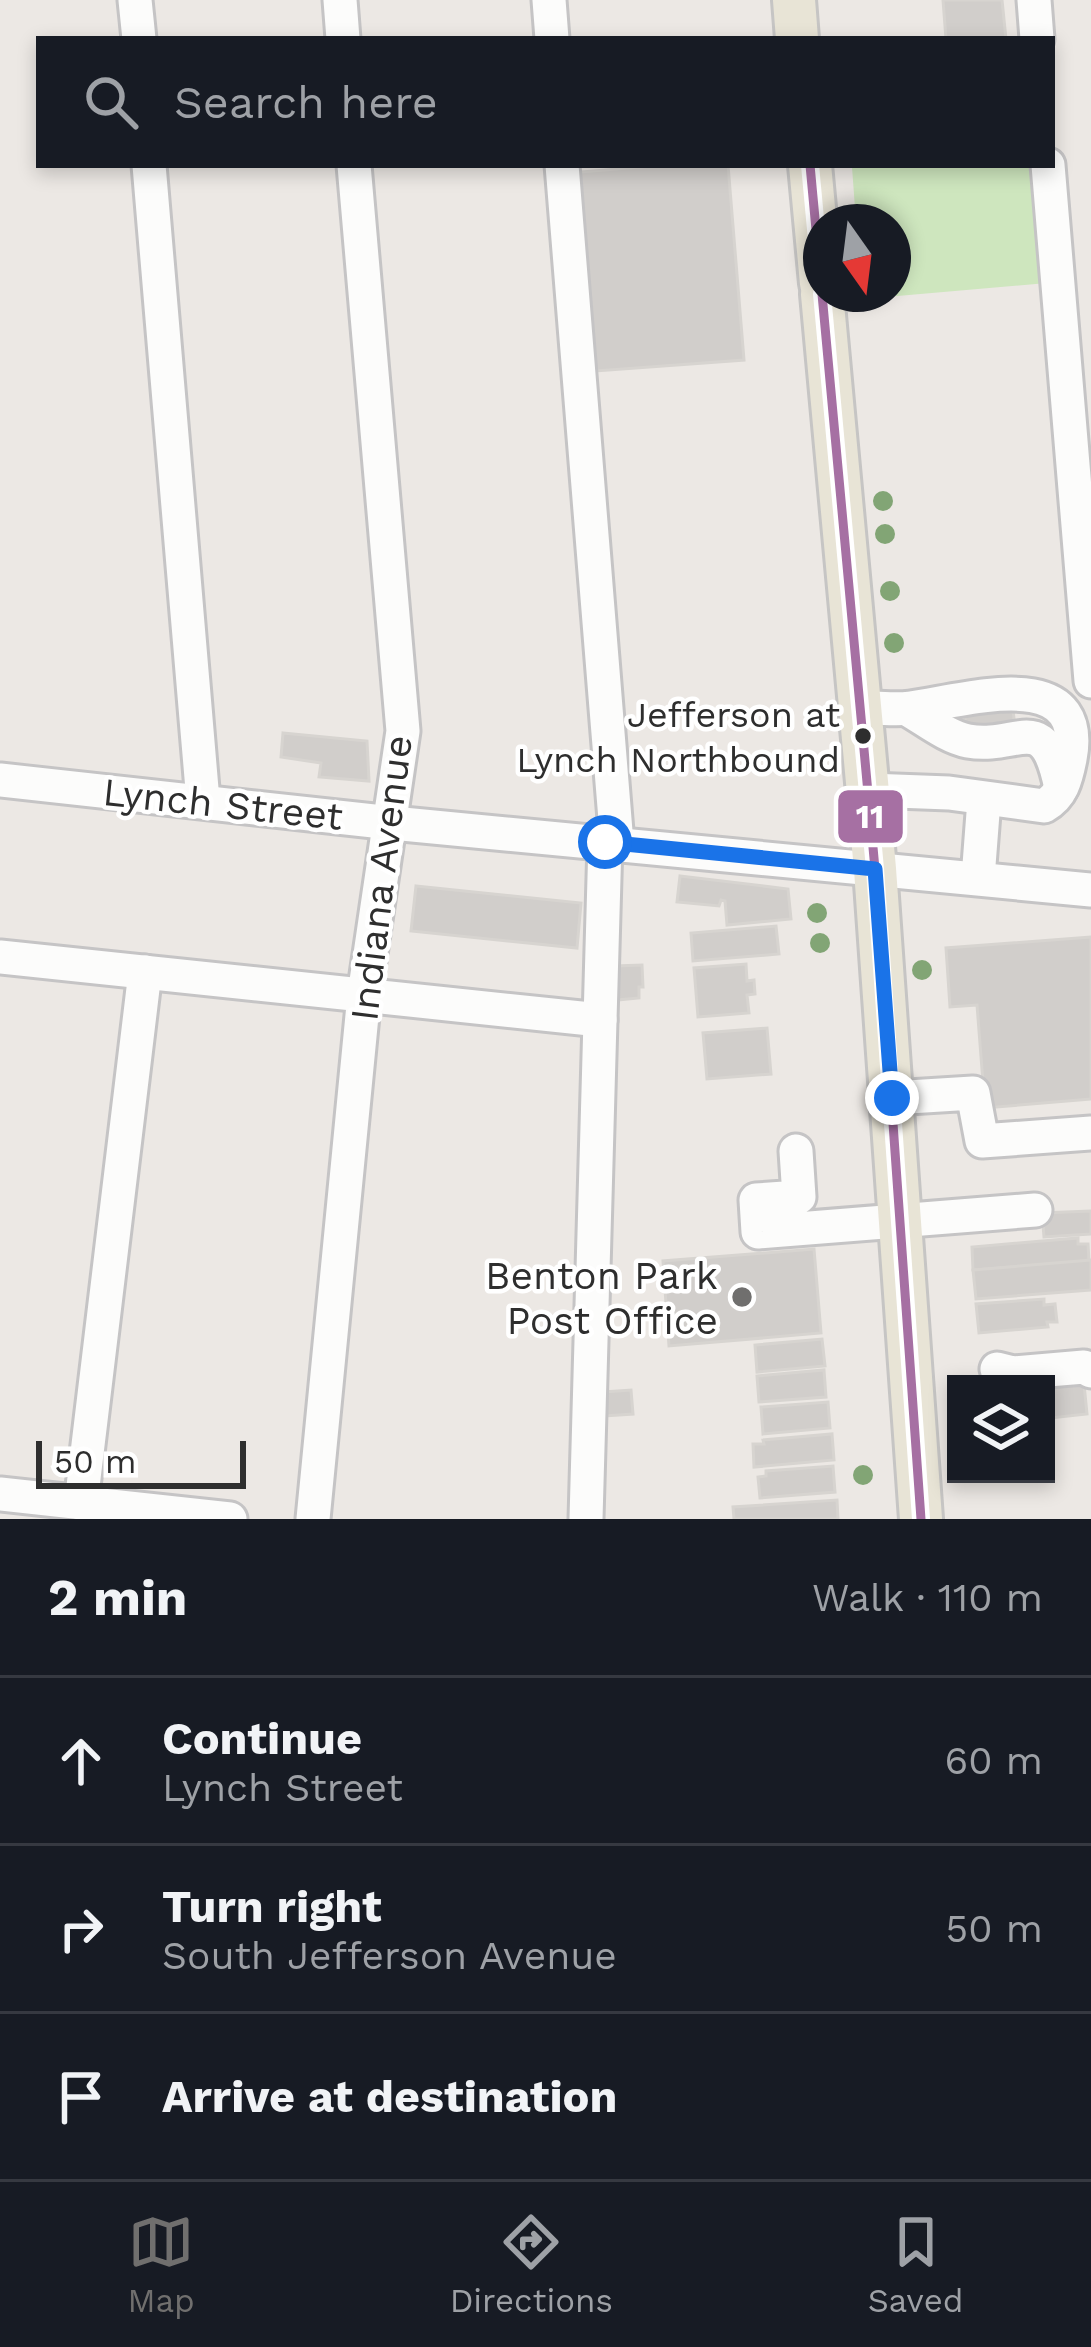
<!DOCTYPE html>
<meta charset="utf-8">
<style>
:root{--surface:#171b24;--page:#242831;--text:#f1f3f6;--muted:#9ea1a6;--line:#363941;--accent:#706f6e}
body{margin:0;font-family:"Work Sans",sans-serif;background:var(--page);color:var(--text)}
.controls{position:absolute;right:36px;bottom:36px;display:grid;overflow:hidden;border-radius:0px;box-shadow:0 6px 18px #0003}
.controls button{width:108px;height:108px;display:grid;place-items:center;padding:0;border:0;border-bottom:3px solid var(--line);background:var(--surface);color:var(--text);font:60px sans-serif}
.compass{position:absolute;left:803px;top:204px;width:108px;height:108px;border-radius:50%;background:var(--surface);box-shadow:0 6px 18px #0003;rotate:166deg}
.scale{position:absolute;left:36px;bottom:30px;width:210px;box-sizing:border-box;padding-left:12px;border:6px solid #2e2e2e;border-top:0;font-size:33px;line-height:42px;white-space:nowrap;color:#2e2e2e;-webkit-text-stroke:9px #fff;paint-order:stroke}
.stop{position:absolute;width:36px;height:36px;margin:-27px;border:9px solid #1a73e8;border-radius:50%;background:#fff}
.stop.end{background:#1a73e8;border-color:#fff;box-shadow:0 3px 12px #0008}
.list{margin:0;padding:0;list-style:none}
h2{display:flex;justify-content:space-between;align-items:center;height:156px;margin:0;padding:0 48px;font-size:51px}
h2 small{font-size:39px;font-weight:400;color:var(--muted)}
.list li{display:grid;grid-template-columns:78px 1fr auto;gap:36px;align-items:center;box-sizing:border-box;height:168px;padding:0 48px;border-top:3px solid var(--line)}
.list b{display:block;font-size:45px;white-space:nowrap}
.list p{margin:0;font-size:39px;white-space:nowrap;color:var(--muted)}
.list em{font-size:39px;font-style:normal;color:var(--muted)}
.icon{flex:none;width:66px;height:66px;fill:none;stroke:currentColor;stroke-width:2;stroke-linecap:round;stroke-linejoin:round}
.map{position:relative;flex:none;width:1091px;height:1519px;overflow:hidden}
.search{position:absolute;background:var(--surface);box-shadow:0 6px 18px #0003;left:36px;right:36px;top:36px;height:132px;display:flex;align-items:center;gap:30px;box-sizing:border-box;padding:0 42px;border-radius:0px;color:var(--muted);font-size:45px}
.sheet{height:660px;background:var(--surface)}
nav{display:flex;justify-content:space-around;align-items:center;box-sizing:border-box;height:168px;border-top:3px solid var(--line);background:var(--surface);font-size:33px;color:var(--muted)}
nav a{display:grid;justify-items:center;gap:6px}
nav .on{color:var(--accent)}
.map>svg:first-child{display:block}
.green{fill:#cee6be}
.building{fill:#d1cecb;stroke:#d7d4d0;stroke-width:3}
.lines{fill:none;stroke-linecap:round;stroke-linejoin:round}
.minor-casing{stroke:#c5c4c5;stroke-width:39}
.major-casing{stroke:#c6c5c4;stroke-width:48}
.minor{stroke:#fcfcfb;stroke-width:33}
.major{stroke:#e8e4d6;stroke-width:42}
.bus-1-casing{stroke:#fff;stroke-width:18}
.bus-1{stroke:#a670a3;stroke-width:9}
.tree{fill:#82a575}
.route{stroke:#1a73e8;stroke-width:15}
.bus-dot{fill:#2e2e2e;stroke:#fff;stroke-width:4.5}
.poi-dot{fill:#706f6e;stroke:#fff;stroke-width:4.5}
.labels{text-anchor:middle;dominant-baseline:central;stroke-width:9;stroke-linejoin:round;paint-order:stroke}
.bus-label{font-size:36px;fill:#2e2e2e;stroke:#fff;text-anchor:end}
.street-label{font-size:39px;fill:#2e2e2e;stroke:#fff}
.poi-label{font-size:39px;fill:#2e2e2e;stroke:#fff;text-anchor:end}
.line-badge{stroke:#fff;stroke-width:4.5}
.badge-label{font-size:33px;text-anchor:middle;font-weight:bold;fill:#fff}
</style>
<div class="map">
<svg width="1091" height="1519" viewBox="0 0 1091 1519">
<rect width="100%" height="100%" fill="#ece8e4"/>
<polygon class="green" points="1037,165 1047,283 863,299 862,294 893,294 893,222 856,222 852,167"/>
<g class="building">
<polygon points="943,0 1002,0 1006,39 946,39"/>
<polygon points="665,165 728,165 744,360 596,371 580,172"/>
<polygon points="1012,703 1015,726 966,731 964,707"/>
<polygon points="283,733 367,741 369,781 319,777 321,763 281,757"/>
<polygon points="680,876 788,889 791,919 727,925 725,901 721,900 719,906 677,902"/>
<polygon points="416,886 581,903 577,948 411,931"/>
<polygon points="776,926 779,954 693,961 691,933"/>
<polygon points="1091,937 1091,1099 985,1108 977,1005 950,1007 946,948"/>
<polygon points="746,964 747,981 754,980 755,994 747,995 749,1013 698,1017 694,968"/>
<polygon points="642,965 643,987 639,987 639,998 617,1000 615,966"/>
<polygon points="767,1028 771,1074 707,1079 703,1033"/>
<polygon points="1091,1211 1091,1234 1044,1237 1042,1213"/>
<polygon points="1078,1238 1078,1244 1088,1244 1089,1261 973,1270 972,1247"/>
<polygon points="814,1249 821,1333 669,1346 663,1261"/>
<polygon points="1091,1260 1091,1290 976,1299 973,1270"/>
<polygon points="1044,1299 1044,1305 1055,1304 1057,1322 1047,1322 1048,1327 979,1333 976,1304"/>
<polygon points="822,1339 825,1366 757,1372 755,1345"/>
<polygon points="824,1370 826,1397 759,1402 757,1376"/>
<polygon points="1083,1374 1087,1414 1050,1418 1051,1425 1046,1426 1046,1384"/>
<polygon points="631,1390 633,1414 605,1416 604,1392"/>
<polygon points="828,1402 830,1428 763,1434 761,1407"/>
<polygon points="832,1434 834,1460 754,1467 753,1444 764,1444 763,1440"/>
<polygon points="833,1466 835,1492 760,1498 758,1477 766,1476 766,1471"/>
<polygon points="837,1500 838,1519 734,1519 733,1507"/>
</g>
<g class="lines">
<defs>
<g id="minor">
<polyline points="135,0 139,39"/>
<polyline points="340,0 343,39"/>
<polyline points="549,0 552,39"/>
<polyline points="1034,0 1037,39"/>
<polyline points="149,165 203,801"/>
<polyline points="562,165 617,844"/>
<polyline points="1048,165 1091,681"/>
<path d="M862,707c16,1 32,3 48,1 50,-6 179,-48 160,51 -4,20 -8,37 -26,47l-95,-13 -80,-3"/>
<path d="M907,709c18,10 40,28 61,32 52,9 76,-35 93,47"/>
<polyline points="0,780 392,823 1091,890"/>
<polyline points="978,878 984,800"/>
<polyline points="0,957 600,1020"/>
<polyline points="892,1098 973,1093 982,1141 1091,1133"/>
<polyline points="796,1151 799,1197 756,1200 758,1232 1035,1210"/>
<polyline points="997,1369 1013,1373 1084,1367 1091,1371"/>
<polyline points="0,1494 230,1519"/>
<polyline points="81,1503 145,972"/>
<polyline points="313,1519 364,995 403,731 354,165"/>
<polyline points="586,1519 605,842"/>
</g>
<g id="major">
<polyline points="794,0 797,39"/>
<polyline points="810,165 821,283"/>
<polyline points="822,294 875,869 921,1519"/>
</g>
</defs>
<use href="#minor" class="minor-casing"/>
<use href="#major" class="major-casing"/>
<use href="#minor" class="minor"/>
<use href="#major" class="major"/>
<defs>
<g id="bus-1">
<polyline points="810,165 821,283"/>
<polyline points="822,294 875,869 921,1519"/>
</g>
</defs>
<use href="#bus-1" class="bus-1-casing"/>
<use href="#bus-1" class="bus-1"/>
</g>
<g class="tree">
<circle cx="883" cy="501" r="10"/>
<circle cx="885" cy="534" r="10"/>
<circle cx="890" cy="591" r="10"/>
<circle cx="894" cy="643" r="10"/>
<circle cx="817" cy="913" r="10"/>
<circle cx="820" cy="943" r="10"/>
<circle cx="922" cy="970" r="10"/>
<circle cx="863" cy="1475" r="10"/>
</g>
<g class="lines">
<polyline class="route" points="605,842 875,869 892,1098"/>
</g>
<circle class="bus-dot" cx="863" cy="736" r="10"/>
<circle class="poi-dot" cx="742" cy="1297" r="12"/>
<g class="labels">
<g class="bus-label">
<text x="840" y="715">Jefferson at<tspan x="840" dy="45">Lynch Northbound</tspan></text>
</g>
<g class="street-label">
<text transform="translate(223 804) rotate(6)">Lynch Street</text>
<text transform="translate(381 878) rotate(-83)">Indiana Avenue</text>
</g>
<g class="poi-label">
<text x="718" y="1275">Benton Park<tspan x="718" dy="45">Post Office</tspan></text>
</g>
</g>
<rect class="line-badge" x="836" y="788" width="69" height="57" rx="12" fill="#a670a3"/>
<g class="badge-label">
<text x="870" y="828">11</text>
</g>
</svg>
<div class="controls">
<button><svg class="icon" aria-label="layers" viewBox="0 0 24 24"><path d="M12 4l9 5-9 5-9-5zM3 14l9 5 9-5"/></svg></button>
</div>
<svg class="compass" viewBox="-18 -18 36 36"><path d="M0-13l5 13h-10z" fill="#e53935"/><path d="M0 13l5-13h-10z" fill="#9ea1a6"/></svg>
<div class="scale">50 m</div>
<div class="stop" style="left:605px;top:842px"></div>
<div class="stop end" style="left:892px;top:1098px"></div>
<div class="search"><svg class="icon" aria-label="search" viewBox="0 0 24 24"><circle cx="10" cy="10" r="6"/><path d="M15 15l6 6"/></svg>Search here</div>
</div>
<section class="sheet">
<h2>2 min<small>Walk · 110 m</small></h2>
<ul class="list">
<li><svg class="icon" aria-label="ahead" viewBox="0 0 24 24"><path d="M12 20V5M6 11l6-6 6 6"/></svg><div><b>Continue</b><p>Lynch Street</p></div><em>60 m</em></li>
<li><svg class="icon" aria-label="right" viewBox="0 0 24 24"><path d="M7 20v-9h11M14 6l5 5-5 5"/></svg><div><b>Turn right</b><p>South Jefferson Avenue</p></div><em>50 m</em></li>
<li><svg class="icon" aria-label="arrive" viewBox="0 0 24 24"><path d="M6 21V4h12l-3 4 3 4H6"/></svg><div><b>Arrive at destination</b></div></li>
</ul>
</section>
<nav>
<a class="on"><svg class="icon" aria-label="map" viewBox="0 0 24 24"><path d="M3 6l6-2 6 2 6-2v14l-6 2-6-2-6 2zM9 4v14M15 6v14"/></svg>Map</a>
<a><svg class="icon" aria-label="directions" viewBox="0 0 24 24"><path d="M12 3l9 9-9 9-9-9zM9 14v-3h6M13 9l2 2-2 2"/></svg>Directions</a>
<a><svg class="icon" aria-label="saved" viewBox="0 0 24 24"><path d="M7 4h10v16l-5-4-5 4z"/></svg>Saved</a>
</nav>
